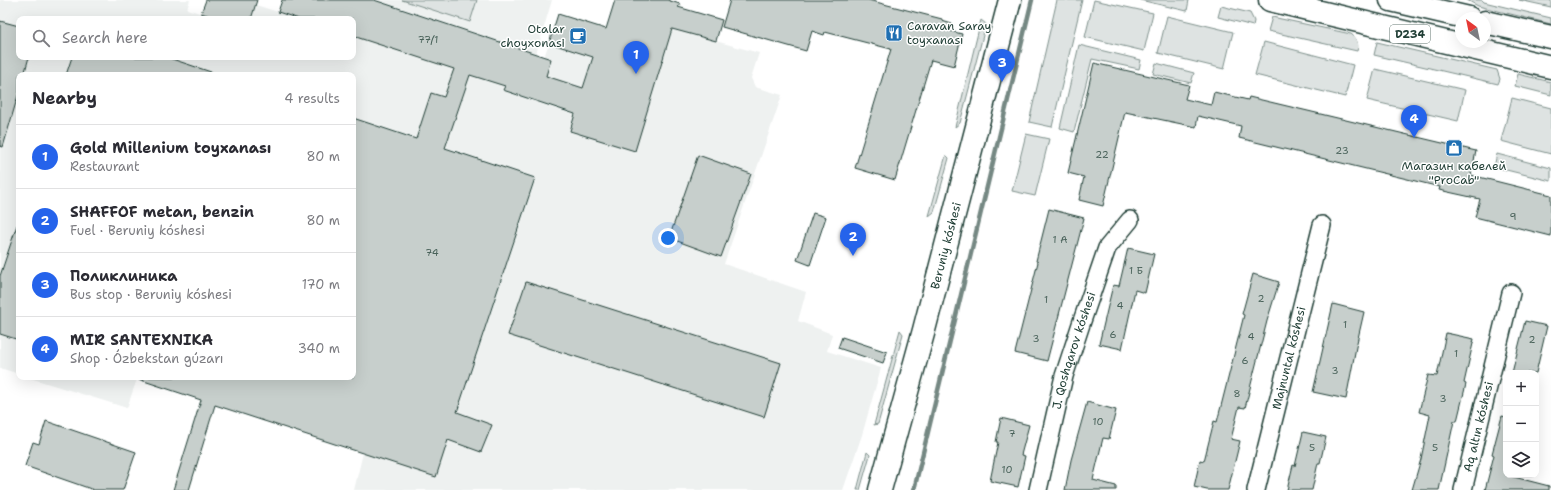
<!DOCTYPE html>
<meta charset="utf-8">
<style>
:root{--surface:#fff;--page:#f7f7f7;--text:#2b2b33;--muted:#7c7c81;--line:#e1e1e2;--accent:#2563eb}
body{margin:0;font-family:"Shantell Sans",sans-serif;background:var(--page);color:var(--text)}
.controls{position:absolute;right:12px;bottom:12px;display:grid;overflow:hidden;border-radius:8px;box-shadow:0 4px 16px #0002}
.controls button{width:36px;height:36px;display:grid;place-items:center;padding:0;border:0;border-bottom:1px solid var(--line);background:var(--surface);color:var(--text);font:20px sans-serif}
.compass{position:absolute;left:1455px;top:12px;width:36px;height:36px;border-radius:50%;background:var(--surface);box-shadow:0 4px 16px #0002;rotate:327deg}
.you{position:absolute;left:668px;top:238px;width:14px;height:14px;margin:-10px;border:3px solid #fff;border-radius:50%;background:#1a73e8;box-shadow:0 0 0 6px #1a73e833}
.badge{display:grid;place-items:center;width:26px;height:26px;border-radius:50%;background:var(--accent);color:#fff;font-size:13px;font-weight:700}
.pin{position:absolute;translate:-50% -33px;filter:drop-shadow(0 1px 2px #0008)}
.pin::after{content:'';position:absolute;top:21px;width:14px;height:12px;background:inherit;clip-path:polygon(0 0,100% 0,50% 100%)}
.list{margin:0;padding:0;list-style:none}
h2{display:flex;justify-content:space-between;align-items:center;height:52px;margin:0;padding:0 16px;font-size:17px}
h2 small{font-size:13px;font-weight:400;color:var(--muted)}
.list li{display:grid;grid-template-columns:26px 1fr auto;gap:12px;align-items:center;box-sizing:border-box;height:64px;padding:0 16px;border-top:1px solid var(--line)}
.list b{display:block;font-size:15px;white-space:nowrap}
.list p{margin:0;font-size:13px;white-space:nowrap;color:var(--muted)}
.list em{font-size:13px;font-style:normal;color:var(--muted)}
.icon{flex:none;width:22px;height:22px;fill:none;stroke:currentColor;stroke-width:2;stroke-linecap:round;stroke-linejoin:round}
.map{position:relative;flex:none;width:1551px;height:490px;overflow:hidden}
.search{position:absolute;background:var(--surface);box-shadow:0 4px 16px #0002;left:16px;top:16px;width:340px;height:44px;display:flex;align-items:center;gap:10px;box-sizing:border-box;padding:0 14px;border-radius:8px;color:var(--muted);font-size:15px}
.panel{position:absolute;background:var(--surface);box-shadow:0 4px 16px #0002;left:16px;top:72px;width:340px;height:308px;border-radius:8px}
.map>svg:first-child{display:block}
.built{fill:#eef1f0}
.green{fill:#dee3e2;stroke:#7e908b}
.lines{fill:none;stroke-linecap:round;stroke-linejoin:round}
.stream{stroke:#758883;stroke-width:4.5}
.building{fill:#c7cfcc;stroke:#1f3d34}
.street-casing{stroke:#1f3d34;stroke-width:20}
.secondary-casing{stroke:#1f3d34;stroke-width:25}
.primary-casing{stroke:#1f3d34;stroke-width:25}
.street{stroke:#fff;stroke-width:17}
.secondary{stroke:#fff;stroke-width:22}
.primary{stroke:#fff;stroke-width:22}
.labels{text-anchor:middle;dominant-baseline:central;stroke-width:3;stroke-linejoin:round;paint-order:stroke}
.number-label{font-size:10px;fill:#49625a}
.shield{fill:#fff;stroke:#627771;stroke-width:1}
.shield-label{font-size:11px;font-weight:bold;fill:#1f3d34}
.poi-label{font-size:12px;fill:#1f3d34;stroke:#fff;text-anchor:start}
.street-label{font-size:12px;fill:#1f3d34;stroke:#fff}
</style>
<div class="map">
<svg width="1551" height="490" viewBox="0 0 1551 490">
<rect width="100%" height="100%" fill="#fff"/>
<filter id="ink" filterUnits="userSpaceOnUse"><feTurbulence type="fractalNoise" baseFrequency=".025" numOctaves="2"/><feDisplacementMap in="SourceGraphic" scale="8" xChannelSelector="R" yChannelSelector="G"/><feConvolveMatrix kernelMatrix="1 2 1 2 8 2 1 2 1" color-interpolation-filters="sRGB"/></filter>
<g filter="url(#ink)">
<polygon class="built" points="0,0 190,0 187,9 219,19 19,19 19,57 353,57 353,19 251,19 256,5 278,12 282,0 552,0 536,54 544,57 549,43 598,58 613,77 588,70 570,131 634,151 672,29 759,53 751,78 755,87 782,95 724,264 806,292 798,321 832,334 827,351 881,368 862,435 843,490 354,490 363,453 137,379 127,408 27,377 353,377 353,75 19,75 19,374 0,368"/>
<g class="green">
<polygon points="402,0 477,0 470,22"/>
<polygon points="1057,0 1082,0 1052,127 1029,122"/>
<polygon points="1094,0 1153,13 1144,51 1085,37"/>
<polygon points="1140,0 1189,0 1187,11"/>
<polygon points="1467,0 1482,0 1484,2 1551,18 1551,24 1478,6"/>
<polygon points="1519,0 1551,0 1551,7"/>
<polygon points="1221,6 1250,13 1254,21 1253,26 1218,17"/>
<polygon points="1167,16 1233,32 1224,69 1158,53"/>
<path d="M1272,17l79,17c6,4 8,11 6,17l-89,-20z"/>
<polygon points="981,20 986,24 960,123 955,127"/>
<polygon points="1264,42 1353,65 1345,97 1255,75"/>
<polygon points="1377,42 1497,70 1500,79 1498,84 1374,55"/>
<polygon points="1079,45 1141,60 1139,69 1092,59 1074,132 1060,128"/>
<polygon points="1156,63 1194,73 1191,83 1153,74"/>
<polygon points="1375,69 1465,90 1458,121 1367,100"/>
<polygon points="1518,74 1551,82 1551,95 1515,86"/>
<polygon points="1512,98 1551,108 1551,154 1501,141"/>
<polygon points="1026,134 1049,139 1035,196 1012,191"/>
<polygon points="1497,154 1551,168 1551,181 1494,167"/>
<polygon points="946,155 949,158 934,212 929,216"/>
<polygon points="900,330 903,334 878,424 874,425"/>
<polygon points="867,452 870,455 860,490 857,490"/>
</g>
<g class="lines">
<polyline class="stream" points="914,490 1032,0"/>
</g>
<g class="building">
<polygon points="206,0 257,0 251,19 219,19 201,13"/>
<polygon points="282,0 374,0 551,59 546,76 583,88 593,57 549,43 558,14 606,29 615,0 667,0 680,4 678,7 722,20 716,41 672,29 635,151 570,131 575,114 503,90 505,86 470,75 445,148 535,178 457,412 492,425 481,452 448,440 436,477 215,405 189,490 173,490 201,400 138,379 138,377 353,377 353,118 416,139 431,93 444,97 454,69 353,36 353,19 299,19 278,12"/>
<polygon points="730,0 868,0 942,19 942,21 952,24 950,31 962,34 954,66 931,60 895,180 855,168 891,49 825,32 824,35 812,31 806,51 722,27"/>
<polygon points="0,21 19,26 19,57 29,57 24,75 19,75 19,92 3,147 0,146"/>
<polygon points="72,57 166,57 214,73 214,75 66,75"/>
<polygon points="1094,63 1189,85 1185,99 1211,105 1214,92 1248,100 1249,97 1476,151 1471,175 1551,195 1551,236 1475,217 1480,199 1439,190 1440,187 1239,138 1241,126 1198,116 1196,127 1125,112 1103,206 1079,200 1084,177 1068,173"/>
<polygon points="698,155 751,174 721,257 669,238"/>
<polygon points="1049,209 1084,218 1047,361 1015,353 1038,262 1036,261"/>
<polygon points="813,213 826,217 810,265 797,260"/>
<polygon points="17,225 19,225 19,340 0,334 0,276"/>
<polygon points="1128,248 1154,254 1145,293 1135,290 1122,349 1099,344 1113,285 1119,286"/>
<polygon points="1253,274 1279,282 1267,321 1245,408 1239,407 1231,439 1240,441 1228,490 1207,490 1194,487 1200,460 1204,461 1214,421 1217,422 1244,315 1242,314"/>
<polygon points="526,282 781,363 764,417 508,335"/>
<polygon points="1333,304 1364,312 1356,347 1346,399 1313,392"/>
<polygon points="1525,321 1547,326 1536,373 1512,373"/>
<polygon points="1446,333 1474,339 1464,383 1466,384 1457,421 1454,421 1439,490 1412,490 1421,459 1430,415 1419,412 1428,375 1437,376"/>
<polygon points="842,337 887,352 883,363 838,348"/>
<polygon points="1087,402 1116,410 1109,439 1103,438 1093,480 1116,486 1116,490 1065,490 1071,460"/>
<polygon points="1502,416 1506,417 1506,475 1549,486 1549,490 1485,490 1494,455 1492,454"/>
<polygon points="1001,418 1029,425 1021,455 1025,456 1018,487 990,481 998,442 996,442"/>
<polygon points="46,421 136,452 123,490 94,490 25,466 33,442 39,444"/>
<polygon points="1303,432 1326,437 1320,463 1318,463 1312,490 1287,490 1293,465 1295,466"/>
</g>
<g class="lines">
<defs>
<g id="street">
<path id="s1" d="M1038,490l26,-114 18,-55 25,-73 23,-28"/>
<path id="s2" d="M1256,490l66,-265"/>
<path id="s3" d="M1463,490l48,-197"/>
</g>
<g id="secondary">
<path id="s4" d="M880,490l44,-160 86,-330"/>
</g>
<g id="primary">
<polyline points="1270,0 1551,67"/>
<polyline points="1391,0 1469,18"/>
<polyline points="1485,22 1551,37"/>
</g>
</defs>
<use href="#street" class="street-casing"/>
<use href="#secondary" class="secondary-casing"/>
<use href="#primary" class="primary-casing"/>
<use href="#street" class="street"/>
<use href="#secondary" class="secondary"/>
<use href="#primary" class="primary"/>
</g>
</g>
<defs>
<symbol id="restaurant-square" viewBox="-11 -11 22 22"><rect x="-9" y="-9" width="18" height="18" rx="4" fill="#1f6fb2" stroke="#fff"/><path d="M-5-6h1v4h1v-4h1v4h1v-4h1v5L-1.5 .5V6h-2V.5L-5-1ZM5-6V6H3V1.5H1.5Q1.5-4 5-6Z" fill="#fff"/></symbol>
<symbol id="cafe-square" viewBox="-11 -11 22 22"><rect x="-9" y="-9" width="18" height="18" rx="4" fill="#1f6fb2" stroke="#fff"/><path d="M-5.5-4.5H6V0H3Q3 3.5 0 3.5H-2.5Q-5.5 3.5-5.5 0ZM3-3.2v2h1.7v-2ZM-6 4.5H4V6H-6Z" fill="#fff"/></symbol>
<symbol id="shop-square" viewBox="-11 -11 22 22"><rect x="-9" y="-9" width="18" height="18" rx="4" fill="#1f6fb2" stroke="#fff"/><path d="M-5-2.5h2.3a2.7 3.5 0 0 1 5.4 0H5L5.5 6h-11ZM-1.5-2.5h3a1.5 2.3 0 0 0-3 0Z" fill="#fff"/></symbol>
</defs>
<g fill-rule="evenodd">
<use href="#restaurant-square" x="884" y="23" width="20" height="20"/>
<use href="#cafe-square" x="568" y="26" width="20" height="20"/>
<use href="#shop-square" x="1444" y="138" width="20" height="20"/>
</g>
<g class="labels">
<g class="number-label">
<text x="428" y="39">77/1</text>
<text x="1342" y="150">23</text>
<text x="1102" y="154">22</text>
<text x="1513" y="216">9</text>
<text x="1060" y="239">1 А</text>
<text x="432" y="252">74</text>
<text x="1136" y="270">1 Б</text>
<text x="1261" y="298">2</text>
<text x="1046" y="299">1</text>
<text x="1120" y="305">4</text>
<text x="1345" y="324">1</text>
<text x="1113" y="334">6</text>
<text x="1251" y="336">4</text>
<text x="1036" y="338">3</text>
<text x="1532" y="339">2</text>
<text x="1456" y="353">1</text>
<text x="1245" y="360">6</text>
<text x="1335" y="370">3</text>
<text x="1237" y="393">8</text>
<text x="1443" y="398">3</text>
<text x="1098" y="421">10</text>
<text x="1012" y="433">7</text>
<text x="1312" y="447">5</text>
<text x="1435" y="447">5</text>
<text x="1007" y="469">10</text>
</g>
<rect class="shield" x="1390" y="25" width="40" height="18" rx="3"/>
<g class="shield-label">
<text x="1410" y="34">D234</text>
</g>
<g class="poi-label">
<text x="907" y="26">Caravan Saray<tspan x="907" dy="14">toyxanası</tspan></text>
<text x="565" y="29" text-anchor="end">Otalar<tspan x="565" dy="14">choyxonasi</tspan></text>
<text x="1454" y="166" text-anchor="middle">Магазин кабелей<tspan x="1454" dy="14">"ProCab"</tspan></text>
</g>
<g class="street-label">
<text stroke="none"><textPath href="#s4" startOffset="253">Beruniy kóshesi</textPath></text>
<text stroke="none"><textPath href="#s1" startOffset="144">J. Qoshqarov kóshesi</textPath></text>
<text stroke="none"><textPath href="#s2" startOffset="136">Majnuntal kóshesi</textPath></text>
<text stroke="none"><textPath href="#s3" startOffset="65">Aq altın kóshesi</textPath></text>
</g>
</g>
</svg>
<div class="controls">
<button>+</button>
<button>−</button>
<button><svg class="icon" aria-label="layers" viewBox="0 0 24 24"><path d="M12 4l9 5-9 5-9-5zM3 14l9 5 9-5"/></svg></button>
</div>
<svg class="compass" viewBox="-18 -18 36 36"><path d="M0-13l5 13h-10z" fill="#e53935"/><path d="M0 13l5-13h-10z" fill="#7c7c81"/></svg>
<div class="you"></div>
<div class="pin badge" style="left:636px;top:74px">1</div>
<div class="pin badge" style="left:853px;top:256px">2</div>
<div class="pin badge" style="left:1002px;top:82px">3</div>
<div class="pin badge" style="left:1414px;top:138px">4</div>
<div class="search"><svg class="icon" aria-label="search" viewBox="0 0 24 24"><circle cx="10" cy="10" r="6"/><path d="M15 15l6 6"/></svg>Search here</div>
<section class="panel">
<h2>Nearby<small>4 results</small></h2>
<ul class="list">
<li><span class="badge">1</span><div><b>Gold Millenium toyxanası</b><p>Restaurant</p></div><em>80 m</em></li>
<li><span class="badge">2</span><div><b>SHAFFOF metan, benzin</b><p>Fuel · Beruniy kóshesi</p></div><em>80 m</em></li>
<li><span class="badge">3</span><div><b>Поликлиника</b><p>Bus stop · Beruniy kóshesi</p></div><em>170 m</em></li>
<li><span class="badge">4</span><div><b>MIR SANTEXNIKA</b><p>Shop · Ózbekstan gúzarı</p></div><em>340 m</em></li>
</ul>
</section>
</div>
